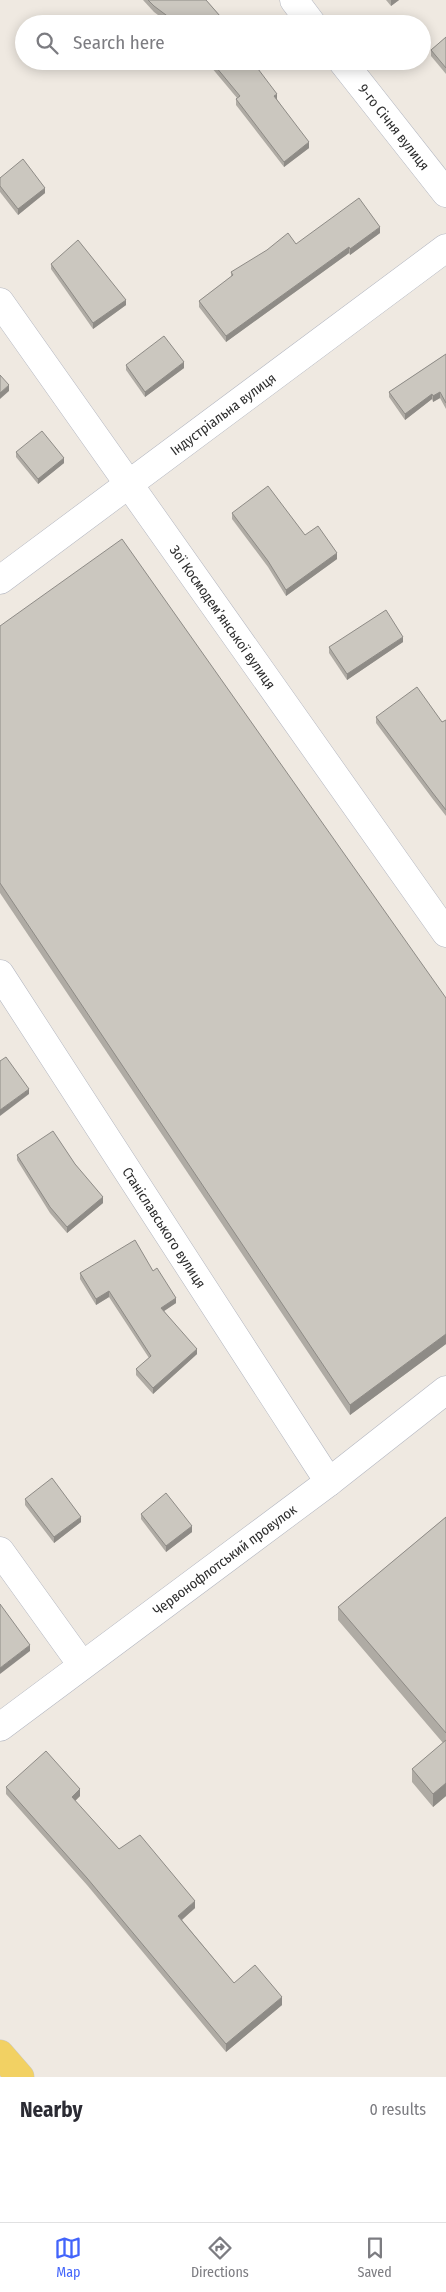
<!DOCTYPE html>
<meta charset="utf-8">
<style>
:root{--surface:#fff;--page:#f7f7f7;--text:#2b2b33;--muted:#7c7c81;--line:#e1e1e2;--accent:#4264fb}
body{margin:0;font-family:"Fira Sans Condensed",sans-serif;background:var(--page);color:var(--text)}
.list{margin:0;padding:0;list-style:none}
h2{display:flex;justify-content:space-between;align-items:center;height:65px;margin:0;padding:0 20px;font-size:21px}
h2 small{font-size:16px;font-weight:400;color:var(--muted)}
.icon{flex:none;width:28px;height:28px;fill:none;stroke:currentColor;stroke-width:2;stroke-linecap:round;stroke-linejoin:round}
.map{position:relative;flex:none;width:446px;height:2077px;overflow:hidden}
.search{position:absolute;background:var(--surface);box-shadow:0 2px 12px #0003;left:15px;right:15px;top:15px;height:55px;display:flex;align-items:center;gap:12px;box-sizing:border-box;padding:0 18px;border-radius:28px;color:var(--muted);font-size:19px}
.sheet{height:145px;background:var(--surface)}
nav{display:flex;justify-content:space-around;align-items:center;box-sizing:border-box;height:70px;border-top:1px solid var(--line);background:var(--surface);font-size:14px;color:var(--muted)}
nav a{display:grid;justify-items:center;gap:2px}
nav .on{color:var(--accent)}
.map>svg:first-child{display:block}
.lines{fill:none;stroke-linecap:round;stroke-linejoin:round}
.minor-casing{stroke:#b4b7c1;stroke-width:29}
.primary-casing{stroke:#c9c9c9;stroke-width:29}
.minor{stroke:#fff;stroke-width:28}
.primary{stroke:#f2d163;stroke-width:28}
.wall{fill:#afaba4}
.shaded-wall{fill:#8e8b86}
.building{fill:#cbc7bf;stroke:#8e8b86}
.labels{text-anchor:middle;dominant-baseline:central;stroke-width:4;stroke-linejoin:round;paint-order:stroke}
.street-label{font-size:14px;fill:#2e2e2e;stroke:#fff}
</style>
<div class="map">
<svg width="446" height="2077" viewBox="0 0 446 2077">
<rect width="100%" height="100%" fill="#efe9e1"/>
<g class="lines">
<defs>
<g id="minor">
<polyline points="294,0 312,24"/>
<path id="s1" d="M342,61l104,132"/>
<path id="s2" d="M0,302l446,631"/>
<path id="s3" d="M0,580l446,-332"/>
<path id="s4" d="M0,974l329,508"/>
<polyline points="0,1551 82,1665"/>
<path id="s5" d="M0,1727l329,-245 117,-92"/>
</g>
<polyline id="primary" points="0,2054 20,2077"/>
</defs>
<use href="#minor" class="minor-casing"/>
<use href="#primary" class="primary-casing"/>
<use href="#minor" class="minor"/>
<use href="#primary" class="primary"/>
</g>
<g class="wall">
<polygon points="143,0 206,0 227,24 170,24 154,12"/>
<polygon points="386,0 399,0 391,6"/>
<polygon points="446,37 446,74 431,56 431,50"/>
<polygon points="206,61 252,61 309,148 284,167 236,105 236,99 237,98"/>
<polygon points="0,178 45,193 18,215 0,192"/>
<polygon points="380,233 350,255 349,253 226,342 199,307 199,301 231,277 231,272 296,244"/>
<polygon points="51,264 126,305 93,329 51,269"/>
<polygon points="446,354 446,409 440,398 433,402 432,399 405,420 389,397 389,392"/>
<polygon points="126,365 184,368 145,397 126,370"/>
<polygon points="16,452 64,463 38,484 16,457"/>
<polygon points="232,513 305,535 337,559 286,596 268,567 232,519"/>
<polygon points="0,626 446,998 446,1344 350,1415 0,893"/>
<polygon points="403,642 347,680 329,653 329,647"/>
<polygon points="376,717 442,722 446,720 446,816 432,798 376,723"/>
<polygon points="17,1155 75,1164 103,1203 67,1233 50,1213 17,1160"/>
<polygon points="153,1271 176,1303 164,1311 197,1354 153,1394 136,1375 136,1369 149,1358 109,1297 96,1305 80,1279 80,1273"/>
<polygon points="25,1499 81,1522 54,1543 25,1505"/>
<polygon points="141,1514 192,1532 166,1552 141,1519"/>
<polygon points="446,1517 446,1796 433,1807 412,1782 412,1769 443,1743 338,1620 338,1607"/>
<polygon points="6,1787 80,1796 75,1801 119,1849 195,1908 182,1920 234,1983 282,2005 226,2052 87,1885 6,1794"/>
</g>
<g class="shaded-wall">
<polygon points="391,0 399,0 391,6"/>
<polygon points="277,94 277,99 274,102 274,96"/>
<polygon points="309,142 309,148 284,167 284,162"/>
<polygon points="45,188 45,193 18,215 18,209"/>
<polygon points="380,227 380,233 350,255 350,249"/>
<polygon points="349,247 349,253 226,342 226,336"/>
<polygon points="126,300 126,305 93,329 93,323"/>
<polygon points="184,362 184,368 145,397 145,392"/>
<polygon points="9,385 9,391 0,399 0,393"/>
<polygon points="440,392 440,398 433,402 433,396"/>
<polygon points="432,394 432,399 405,420 405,414"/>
<polygon points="64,458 64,463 38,484 38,479"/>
<polygon points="337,553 337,559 286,596 286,590"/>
<polygon points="403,637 403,642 347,680 347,674"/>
<polygon points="29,1089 29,1094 0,1116 0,1110"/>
<polygon points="103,1197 103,1203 67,1233 67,1227"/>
<polygon points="109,1291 109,1297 96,1305 96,1299"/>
<polygon points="176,1298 176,1303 161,1313 161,1308"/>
<polygon points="446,1334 446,1344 350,1415 350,1405"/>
<polygon points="197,1349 197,1354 153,1394 153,1388"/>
<polygon points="81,1517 81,1522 54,1543 54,1537"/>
<polygon points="192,1526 192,1532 166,1552 166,1546"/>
<polygon points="30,1645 30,1651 0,1674 0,1668"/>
<polygon points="446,1783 446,1796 433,1807 433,1794"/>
<polygon points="80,1789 80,1796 72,1804 72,1797"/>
<polygon points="195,1901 195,1908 178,1923 178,1916"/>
<polygon points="282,1997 282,2005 226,2052 226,2044"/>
</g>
<g class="building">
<polygon points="148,0 206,0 227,24 178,24 154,6"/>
<polygon points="446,37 446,68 431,50"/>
<polygon points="211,61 252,61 277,94 274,96 309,142 284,162 236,99 240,96"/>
<polygon points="23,159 45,188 18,209 0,186 0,178"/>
<polygon points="359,198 380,227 350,249 349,247 226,336 199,301 233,275 231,272 267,250 288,233 296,244"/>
<polygon points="78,240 126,300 93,323 51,264"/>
<polygon points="164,336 184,362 145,392 126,365"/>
<polygon points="446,354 446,403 440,392 433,396 432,394 405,414 389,392"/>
<polygon points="0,375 9,385 0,393"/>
<polygon points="42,431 64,458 38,479 16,452"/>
<polygon points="268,486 305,535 318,526 337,553 286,590 268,561 232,513"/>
<polygon points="122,539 446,998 446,1334 350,1405 0,883 0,626"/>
<polygon points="386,610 403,637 347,674 329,647"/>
<polygon points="417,687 442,722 446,720 446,810 432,792 376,717"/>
<polygon points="6,1057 29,1089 0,1110 0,1061"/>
<polygon points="53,1131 75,1164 103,1197 67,1227 50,1207 17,1155"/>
<polygon points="135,1240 153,1271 157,1268 176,1298 161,1308 197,1349 153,1388 136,1369 151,1356 109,1291 96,1299 80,1273"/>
<polygon points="52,1478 81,1517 54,1537 25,1499"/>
<polygon points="166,1493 192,1526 166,1546 141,1514"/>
<polygon points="446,1517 446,1733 338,1607"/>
<polygon points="0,1604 30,1645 0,1668"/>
<polygon points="446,1740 446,1783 433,1794 412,1769"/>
<polygon points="46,1751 80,1789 72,1797 119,1849 140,1835 195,1901 178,1916 234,1983 255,1965 282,1997 226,2044 87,1878 6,1787"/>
</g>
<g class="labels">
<g class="street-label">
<text stroke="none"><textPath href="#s1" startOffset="84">9-го Січня вулиця</textPath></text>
<text stroke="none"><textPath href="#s3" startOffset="278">Індустріальна вулиця</textPath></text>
<text stroke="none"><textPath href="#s2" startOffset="386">Зої Космодем’янської вулиця</textPath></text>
<text stroke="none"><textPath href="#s4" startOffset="302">Станіславського вулиця</textPath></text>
<text stroke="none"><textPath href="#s5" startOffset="280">Червонофлотський провулок</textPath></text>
</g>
</g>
</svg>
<div class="search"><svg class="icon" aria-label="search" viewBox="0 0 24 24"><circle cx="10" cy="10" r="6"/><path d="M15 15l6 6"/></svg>Search here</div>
</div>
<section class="sheet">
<h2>Nearby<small>0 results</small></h2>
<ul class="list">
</ul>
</section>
<nav>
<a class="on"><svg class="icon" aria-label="map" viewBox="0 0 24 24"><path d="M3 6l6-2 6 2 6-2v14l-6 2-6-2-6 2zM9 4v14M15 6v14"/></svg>Map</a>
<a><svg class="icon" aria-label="directions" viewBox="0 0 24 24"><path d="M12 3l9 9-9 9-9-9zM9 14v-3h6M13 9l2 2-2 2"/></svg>Directions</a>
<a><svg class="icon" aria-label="saved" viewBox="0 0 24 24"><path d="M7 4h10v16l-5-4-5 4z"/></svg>Saved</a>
</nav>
